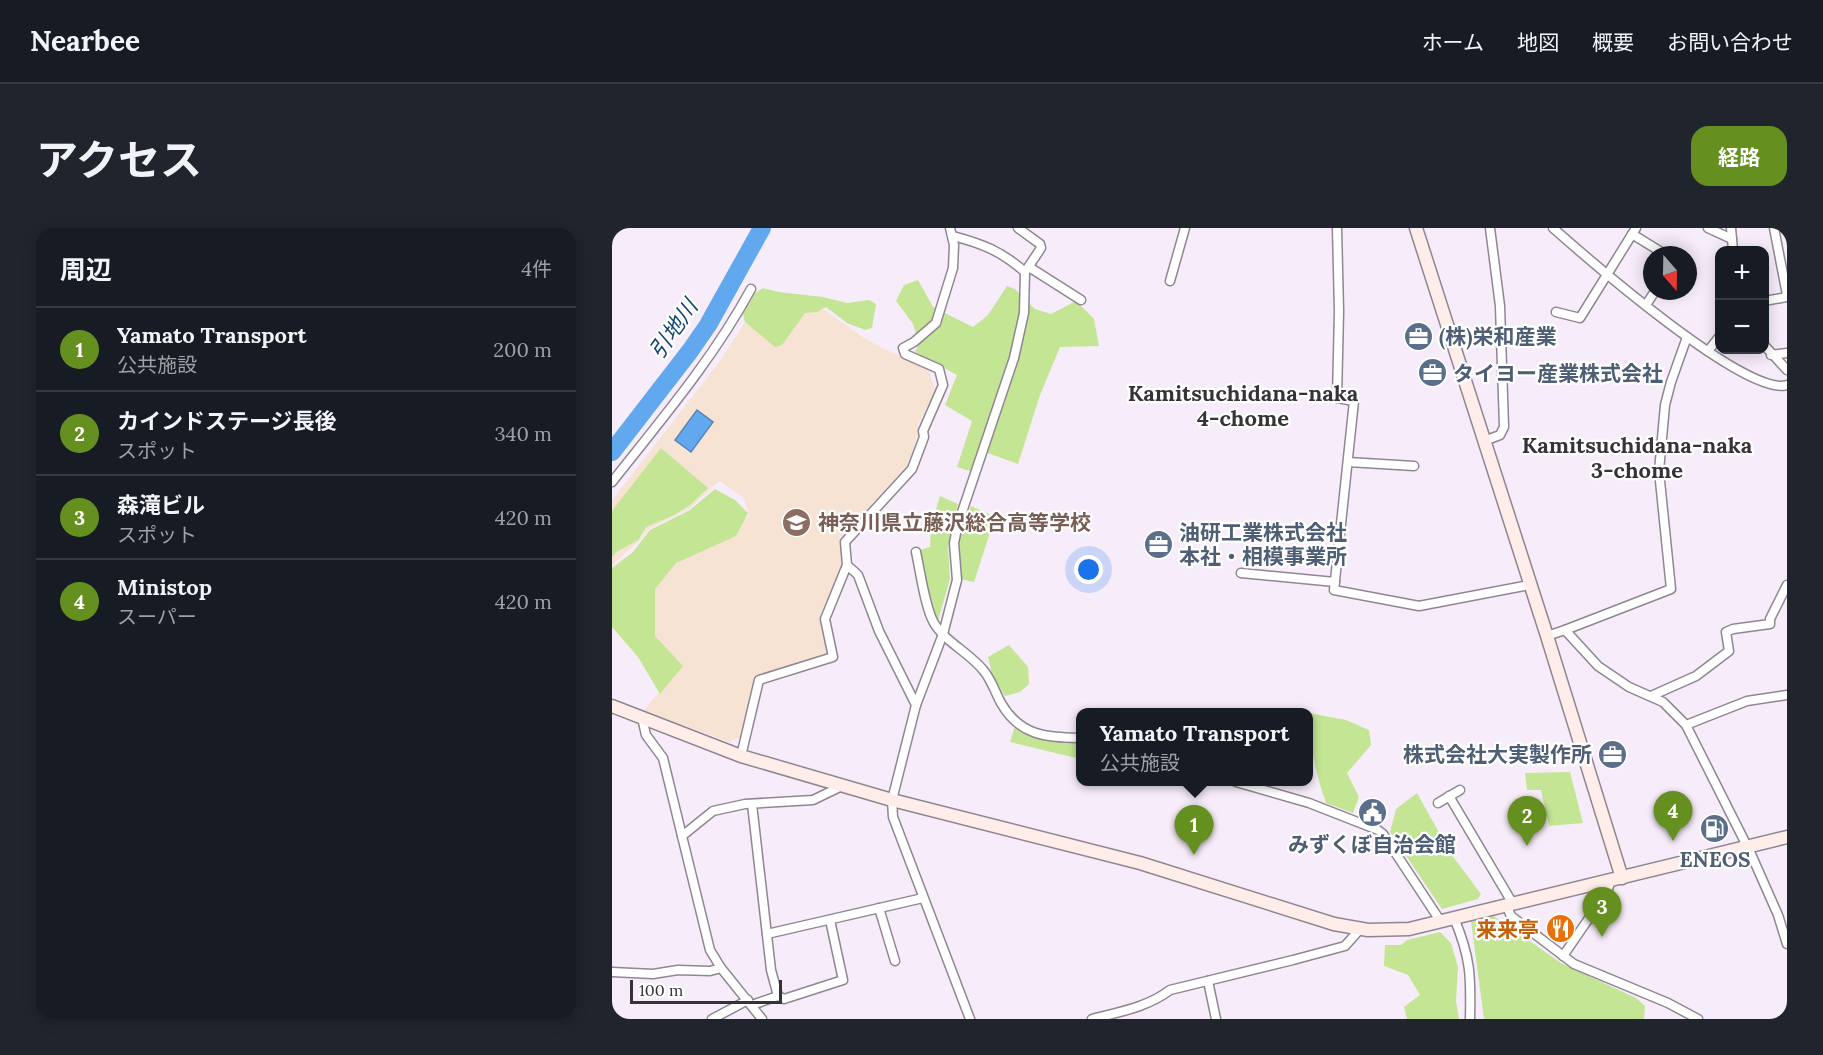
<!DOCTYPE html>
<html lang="ja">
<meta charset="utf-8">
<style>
:root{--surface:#171b24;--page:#20242c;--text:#f1f3f6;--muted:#9ea1a6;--line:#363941;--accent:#659020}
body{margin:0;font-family:Lora,"Noto Sans JP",serif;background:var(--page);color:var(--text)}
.controls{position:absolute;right:18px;top:18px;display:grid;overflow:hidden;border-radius:12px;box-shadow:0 3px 15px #0003}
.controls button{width:54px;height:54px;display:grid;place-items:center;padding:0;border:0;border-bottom:2px solid var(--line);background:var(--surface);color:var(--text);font:30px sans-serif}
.compass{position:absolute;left:1031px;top:18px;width:54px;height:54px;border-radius:50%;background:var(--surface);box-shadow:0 3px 15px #0003;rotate:160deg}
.scale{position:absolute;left:18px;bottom:15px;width:152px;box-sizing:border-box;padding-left:6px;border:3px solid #363237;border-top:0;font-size:16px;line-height:21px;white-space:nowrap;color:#363237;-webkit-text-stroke:4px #fff;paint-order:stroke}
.you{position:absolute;left:477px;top:342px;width:21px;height:21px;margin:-15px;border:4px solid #fff;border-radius:50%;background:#1a73e8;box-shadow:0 0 0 9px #1a73e833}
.badge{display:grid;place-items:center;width:39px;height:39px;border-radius:50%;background:var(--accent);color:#fff;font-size:20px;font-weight:700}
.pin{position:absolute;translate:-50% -50px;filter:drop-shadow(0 2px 3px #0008)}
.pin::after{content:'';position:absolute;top:32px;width:21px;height:18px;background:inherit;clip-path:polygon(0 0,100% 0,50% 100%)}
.popup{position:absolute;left:464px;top:480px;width:237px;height:78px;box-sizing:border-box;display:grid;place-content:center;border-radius:12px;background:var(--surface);filter:drop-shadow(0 2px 4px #0005);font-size:20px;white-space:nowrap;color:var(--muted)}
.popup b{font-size:22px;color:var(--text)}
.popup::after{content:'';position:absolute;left:50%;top:100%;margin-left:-12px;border:12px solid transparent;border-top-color:var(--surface)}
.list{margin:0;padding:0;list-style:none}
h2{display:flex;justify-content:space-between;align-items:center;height:78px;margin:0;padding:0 24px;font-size:26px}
h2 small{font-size:20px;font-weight:400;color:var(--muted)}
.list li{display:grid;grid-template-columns:39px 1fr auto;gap:18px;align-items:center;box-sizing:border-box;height:84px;padding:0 24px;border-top:2px solid var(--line)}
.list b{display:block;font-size:22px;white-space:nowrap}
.list p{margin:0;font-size:20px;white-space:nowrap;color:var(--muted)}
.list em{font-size:20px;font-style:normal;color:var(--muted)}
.map{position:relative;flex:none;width:1175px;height:791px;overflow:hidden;border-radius:18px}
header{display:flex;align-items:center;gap:36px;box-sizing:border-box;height:84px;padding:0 30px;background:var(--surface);border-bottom:2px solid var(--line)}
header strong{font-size:28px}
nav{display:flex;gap:33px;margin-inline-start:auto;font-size:21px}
.intro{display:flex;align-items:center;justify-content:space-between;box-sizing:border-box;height:144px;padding:0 36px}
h1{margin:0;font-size:42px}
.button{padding:15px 27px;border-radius:18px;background:var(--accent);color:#fff;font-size:21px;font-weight:700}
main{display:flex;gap:36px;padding:0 36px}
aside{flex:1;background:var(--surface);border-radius:18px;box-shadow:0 3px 15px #0003}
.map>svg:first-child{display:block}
.education{fill:#f6e3d3}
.green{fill:#c4e594}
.water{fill:#61a8ee;stroke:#5485b7;stroke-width:1.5}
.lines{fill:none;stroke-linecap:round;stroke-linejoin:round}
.river{stroke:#61a8ee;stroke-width:18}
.street-casing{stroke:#908692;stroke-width:11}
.secondary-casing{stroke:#908692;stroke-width:15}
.street{stroke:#fff;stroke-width:8}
.secondary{stroke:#feede9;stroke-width:12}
.labels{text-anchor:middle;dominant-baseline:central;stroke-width:4.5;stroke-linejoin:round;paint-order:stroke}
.service-label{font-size:21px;font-weight:bold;fill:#4e5e75;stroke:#fff;text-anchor:start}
.education-label{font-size:21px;font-weight:bold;fill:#785e54;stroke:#fff;text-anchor:start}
.food-label{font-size:21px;font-weight:bold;fill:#c56008;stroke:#fff;text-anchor:end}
.water-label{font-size:22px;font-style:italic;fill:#124572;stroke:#fff}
.neighbourhood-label{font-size:22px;font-weight:bold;fill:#363237;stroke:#fff}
</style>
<header>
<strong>Nearbee</strong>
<nav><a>ホーム</a><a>地図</a><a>概要</a><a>お問い合わせ</a></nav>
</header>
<div class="intro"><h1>アクセス</h1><a class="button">経路</a></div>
<main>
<aside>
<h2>周辺<small>4件</small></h2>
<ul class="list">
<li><span class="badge">1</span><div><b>Yamato Transport</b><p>公共施設</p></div><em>200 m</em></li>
<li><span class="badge">2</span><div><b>カインドステージ長後</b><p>スポット</p></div><em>340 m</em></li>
<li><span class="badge">3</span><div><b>森滝ビル</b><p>スポット</p></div><em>420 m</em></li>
<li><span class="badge">4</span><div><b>Ministop</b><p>スーパー</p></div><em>420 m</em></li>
</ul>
</aside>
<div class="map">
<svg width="1175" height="791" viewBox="0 0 1175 791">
<rect width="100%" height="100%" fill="#f7edfa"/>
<polygon class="education" points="147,73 212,82 255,112 317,143 323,162 306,197 306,206 295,238 228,310 231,322 229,340 208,387 216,425 213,429 146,449 132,507 117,514 32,483 62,444 65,435 30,393 28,359 137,288 132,270 107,253 78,280 37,301 29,311 0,337 0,272 108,133"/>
<g class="green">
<polygon points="306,52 321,79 361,99 376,87 395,58 403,61 423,81 439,86 464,73 482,91 487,118 448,119 428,167 406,236 373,224 364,245 345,239 360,193 333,177 345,147 303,124 307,116 301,96 284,73 292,57"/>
<polygon points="151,60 167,64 211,69 235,75 257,72 264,76 260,100 253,102 235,95 214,79 205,84 193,85 170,117 163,119 133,94 131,86 142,66"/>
<polygon points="49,220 96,260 78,277 62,287 34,299 26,312 4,324 0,329 0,283"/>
<polygon points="103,261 123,272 136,285 124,308 64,335 43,361 43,408 71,438 48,466 26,429 0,399 0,340 21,324 38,302 78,282"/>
<polygon points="328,268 346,276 336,319 338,351 326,393 315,361 307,322 318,319 319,298"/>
<polygon points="359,278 383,289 362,354 349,351 346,316"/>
<polygon points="397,417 416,439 417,456 408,464 393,468 380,447 376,429"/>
<path d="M697,485l37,7 23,10 2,15 -24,28 12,24 -6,16 -27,-10c-10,-28 -17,-60 -17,-90z"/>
<path d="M403,498c24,11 39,16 65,16v17l-70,-17z"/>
<polygon points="958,544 971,595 937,598 929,562 915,562 913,545"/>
<polygon points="805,565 839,626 869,666 866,671 830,681 778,604 784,581"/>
<polygon points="879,686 949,735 1024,770 1033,778 1032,791 872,791 859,693"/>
<polygon points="828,704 839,715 846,739 844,773 847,791 795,791 792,779 808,767 796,747 772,738 773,717 789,717 795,712"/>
</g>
<polygon class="water" points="85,182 101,194 79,224 63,212"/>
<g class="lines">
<polyline class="river" points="0,224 78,123 96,97 150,0"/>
<defs>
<g id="street">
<polyline points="725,0 727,83 725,170 742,173 722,362 807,378 917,357"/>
<path d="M941,0c34,30 194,170 234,157"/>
<polyline points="1096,0 1120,11"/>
<polyline points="1119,0 1121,22"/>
<polyline points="1162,0 1175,67"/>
<polyline points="1020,6 1054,27"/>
<path d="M341,8c30,8 48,15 72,36"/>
<polyline points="417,39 469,72"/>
<polyline points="558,53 573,0"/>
<polyline points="1152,73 1175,69"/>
<polyline points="1034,77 1043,63"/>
<polyline points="944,84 968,90 1024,0"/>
<polyline points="1152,117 1175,142"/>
<polyline points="1096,123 1108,108"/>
<polyline points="1159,127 1175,125"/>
<polyline points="872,213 888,207 892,199 888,78 878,0"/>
<polyline points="736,234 802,238"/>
<path d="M0,254c49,-62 101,-123 139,-193"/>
<path d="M304,324c4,18 9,56 18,71 11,19 36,30 50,48 8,10 11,21 17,32 19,33 44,34 79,35"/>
<polyline points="235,337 246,347 267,403 304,477"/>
<polyline points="629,345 723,354"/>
<polyline points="953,402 1059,361 1047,243 1053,177 1059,154 1075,109"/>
<polyline points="935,408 953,402 986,438 1017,459 1051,474 1074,497 1139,626 1166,687 1175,716"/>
<polyline points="1039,468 1084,448 1117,423 1114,404 1121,401 1158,396 1158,391 1175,357"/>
<polyline points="30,490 34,507 51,530 70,608"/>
<polyline points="1074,497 1135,473 1175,467"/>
<polyline points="129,528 147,452 221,429 213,391 235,337 233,314 300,241 312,209 311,203 331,157 327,141 293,126 291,120 302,114 324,95 341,40 342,17 338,0"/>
<polyline points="624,554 697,575 766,602 771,606 829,694"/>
<polyline points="837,568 901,676"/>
<polyline points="826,575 848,562"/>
<polyline points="140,576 159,742 166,768 140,777"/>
<polyline points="894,677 899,688 962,736 1056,775 1086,791"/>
<polyline points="267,680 283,733"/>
<path d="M842,690c17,40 17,59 16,101"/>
<polyline points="155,706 311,670"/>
<polyline points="951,728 995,664 999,652"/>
<polyline points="0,744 41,746 66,742 98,743 109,740"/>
<polyline points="596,753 604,791"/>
<polyline points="166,768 172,771 231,752 218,692"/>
<polyline points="100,791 136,772"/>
<polyline points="150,791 109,740 98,722 70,608 101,583 133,576 201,572 230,558"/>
<polyline points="358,791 281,589 280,572 304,477 331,406 345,352 342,315 346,296 402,130 412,85 413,44 429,20 428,16 406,0"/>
<path d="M480,791c27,-7 56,-12 78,-29l123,-30 52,-14 15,-17"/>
</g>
<g id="secondary">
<polyline points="804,0 935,408 1010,650"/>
<polyline points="0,478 129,528 280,572 528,635 722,696 756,702 797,701 1175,609"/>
</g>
</defs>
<use href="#street" class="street-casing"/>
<use href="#secondary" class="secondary-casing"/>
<use href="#street" class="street"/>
<use href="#secondary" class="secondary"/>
</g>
<defs>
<symbol id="office-disc" viewBox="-11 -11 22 22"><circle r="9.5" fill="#5c6f8a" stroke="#fff"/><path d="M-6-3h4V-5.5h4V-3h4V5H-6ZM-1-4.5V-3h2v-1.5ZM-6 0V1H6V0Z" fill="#fff"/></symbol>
<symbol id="school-disc" viewBox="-11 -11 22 22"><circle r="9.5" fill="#8d6e63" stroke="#fff"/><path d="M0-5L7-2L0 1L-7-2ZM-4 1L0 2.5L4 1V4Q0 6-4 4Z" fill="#fff"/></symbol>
<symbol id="civic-disc" viewBox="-11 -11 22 22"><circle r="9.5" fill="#5c6f8a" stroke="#fff"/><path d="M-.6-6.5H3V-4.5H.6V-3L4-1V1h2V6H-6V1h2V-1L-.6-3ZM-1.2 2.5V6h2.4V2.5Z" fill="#fff"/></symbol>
<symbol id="fuel-disc" viewBox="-11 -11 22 22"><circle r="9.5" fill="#5c6f8a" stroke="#fff"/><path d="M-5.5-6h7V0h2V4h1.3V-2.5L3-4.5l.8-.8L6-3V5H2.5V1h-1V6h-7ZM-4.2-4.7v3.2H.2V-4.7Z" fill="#fff"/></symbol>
<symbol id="restaurant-disc" viewBox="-11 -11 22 22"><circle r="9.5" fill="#e8710a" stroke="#fff"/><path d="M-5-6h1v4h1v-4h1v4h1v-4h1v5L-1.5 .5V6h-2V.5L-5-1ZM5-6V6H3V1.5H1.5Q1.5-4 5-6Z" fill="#fff"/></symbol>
</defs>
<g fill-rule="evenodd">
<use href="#office-disc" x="790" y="92" width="33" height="33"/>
<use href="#office-disc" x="804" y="128" width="33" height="33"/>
<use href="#school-disc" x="168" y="278" width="33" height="33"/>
<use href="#office-disc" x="530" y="300" width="33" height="33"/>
<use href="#office-disc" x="984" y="510" width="33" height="33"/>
<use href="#civic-disc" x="744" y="568" width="33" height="33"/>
<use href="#fuel-disc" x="1086" y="584" width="33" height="33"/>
<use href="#restaurant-disc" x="932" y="684" width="33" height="33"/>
</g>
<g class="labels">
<g class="service-label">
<text x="827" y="108">(株)栄和産業</text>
<text x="841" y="145">タイヨー産業株式会社</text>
<text x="567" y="304">油研工業株式会社<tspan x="567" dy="24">本社・相模事業所</tspan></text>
<text x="980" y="526" text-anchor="end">株式会社大実製作所</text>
<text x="760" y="616" text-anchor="middle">みずくぼ自治会館</text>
<text x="1103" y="631" text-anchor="middle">ENEOS</text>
</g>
<g class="education-label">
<text x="206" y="294">神奈川県立藤沢総合高等学校</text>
</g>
<g class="food-label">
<text x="927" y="701">来来亭</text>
</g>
<g class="water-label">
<text transform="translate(61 101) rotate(-55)">引地川</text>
</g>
<g class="neighbourhood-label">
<text x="631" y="165">Kamitsuchidana-naka<tspan x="631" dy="25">4-chome</tspan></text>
<text x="1025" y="217">Kamitsuchidana-naka<tspan x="1025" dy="25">3-chome</tspan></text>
</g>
</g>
</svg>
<div class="controls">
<button>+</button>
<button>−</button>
</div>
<svg class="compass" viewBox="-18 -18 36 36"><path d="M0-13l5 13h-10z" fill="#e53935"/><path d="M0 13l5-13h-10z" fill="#9ea1a6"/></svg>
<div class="scale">100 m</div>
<div class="you"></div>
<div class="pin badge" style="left:582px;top:627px">1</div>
<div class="popup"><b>Yamato Transport</b>公共施設</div>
<div class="pin badge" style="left:915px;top:618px">2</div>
<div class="pin badge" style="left:990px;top:709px">3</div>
<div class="pin badge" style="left:1061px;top:613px">4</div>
</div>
</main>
